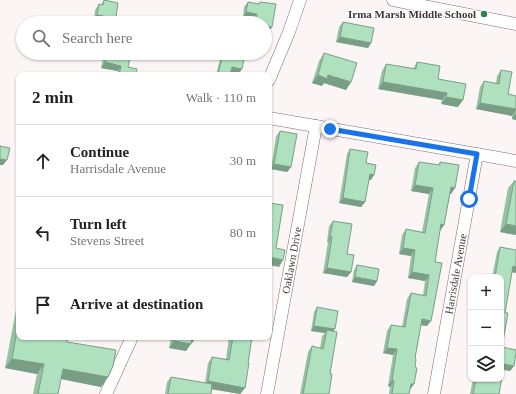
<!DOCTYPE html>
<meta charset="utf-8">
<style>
:root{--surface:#fff;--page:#f2f2f2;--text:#222;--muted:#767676;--line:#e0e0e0}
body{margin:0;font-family:"Times New Roman",serif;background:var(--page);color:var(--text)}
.controls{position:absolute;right:12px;bottom:12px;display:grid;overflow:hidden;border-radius:8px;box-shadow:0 1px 3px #0004}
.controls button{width:36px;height:36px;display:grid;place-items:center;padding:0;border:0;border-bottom:1px solid var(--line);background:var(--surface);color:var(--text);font:20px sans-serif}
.stop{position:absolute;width:12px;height:12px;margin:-9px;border:3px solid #1a73e8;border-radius:50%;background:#fff}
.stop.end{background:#1a73e8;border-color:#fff;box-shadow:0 1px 4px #0008}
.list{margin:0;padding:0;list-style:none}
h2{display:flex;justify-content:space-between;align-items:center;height:52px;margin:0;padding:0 16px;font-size:17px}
h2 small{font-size:13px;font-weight:400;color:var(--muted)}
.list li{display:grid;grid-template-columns:26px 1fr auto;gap:12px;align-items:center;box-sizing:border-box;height:72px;padding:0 16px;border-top:1px solid var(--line)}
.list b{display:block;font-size:15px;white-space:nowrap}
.list p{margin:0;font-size:13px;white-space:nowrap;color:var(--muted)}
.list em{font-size:13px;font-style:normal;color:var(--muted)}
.icon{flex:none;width:22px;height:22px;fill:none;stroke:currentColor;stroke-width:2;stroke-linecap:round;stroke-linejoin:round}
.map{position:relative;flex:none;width:516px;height:394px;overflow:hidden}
.search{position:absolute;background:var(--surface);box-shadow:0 1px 3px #0004;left:16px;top:16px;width:256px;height:44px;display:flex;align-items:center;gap:10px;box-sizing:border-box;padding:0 14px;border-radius:22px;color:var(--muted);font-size:15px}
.panel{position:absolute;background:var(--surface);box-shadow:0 1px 3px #0004;left:16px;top:72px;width:256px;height:268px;border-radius:8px}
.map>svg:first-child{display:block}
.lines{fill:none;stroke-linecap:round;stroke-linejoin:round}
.minor-casing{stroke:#876b70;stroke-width:13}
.minor{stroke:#fff;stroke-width:12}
.wall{fill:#96c2a3}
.shaded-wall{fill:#7a9e85}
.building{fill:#afe1be;stroke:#7a9e85}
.route{stroke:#1a73e8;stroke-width:5}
.poi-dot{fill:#308050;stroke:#fff;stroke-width:1.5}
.labels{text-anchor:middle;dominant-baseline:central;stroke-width:3;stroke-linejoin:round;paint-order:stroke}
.poi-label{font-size:11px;font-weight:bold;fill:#423537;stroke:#fff;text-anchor:end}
.street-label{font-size:11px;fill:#423537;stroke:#fff}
</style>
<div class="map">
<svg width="516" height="394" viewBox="0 0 516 394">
<rect width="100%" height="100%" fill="#fbf5f6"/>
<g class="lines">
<defs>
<g id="minor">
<polyline points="393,0 516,24"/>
<polyline points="269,80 289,32 300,0"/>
<polyline points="269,118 516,161"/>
<polyline points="106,394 132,337"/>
<path id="s1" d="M267,394l49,-268"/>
<path id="s2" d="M434,394l43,-240"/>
</g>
</defs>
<use href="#minor" class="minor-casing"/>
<use href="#minor" class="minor"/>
</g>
<g class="wall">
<polygon points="104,0 116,17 112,22 110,23 94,20 95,10 99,4 101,5"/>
<polygon points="248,2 258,4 260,2 269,32 265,32 265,23 253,23 253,19 243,17 244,7"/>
<polygon points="343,22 371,43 368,48 336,42 339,27"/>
<polygon points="104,53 131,53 128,67 136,75 117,75 118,71 101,68"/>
<polygon points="222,53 245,53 238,75 230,73 230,75 216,75 221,55"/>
<polygon points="324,53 351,82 346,90 324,83 322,86 312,83 319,61"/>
<polygon points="417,62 438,79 458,107 441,104 442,100 378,89 382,71 386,64 413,69"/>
<polygon points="501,70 508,94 516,96 516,120 512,119 512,116 476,109 480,87 484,81 496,83 497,76"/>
<polygon points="280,131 291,167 287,172 271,169 276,136"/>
<polygon points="350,149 366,163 371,180 369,180 365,202 361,207 339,203 347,154"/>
<polygon points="419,162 438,165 440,162 455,188 451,194 450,194 444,225 440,231 435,262 427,326 421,325 409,394 389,394 390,387 388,386 393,355 383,353 387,331 391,325 402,327 407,299 411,293 423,295 425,281 408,278 411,256 399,254 402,235 406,229 422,232 429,194 411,191 415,168"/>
<polygon points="514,181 516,235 500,232 508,188"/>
<polygon points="333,221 347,254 351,272 347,277 323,273 328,242 327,242 329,226"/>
<polygon points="500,247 512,272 505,313 502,347 514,366 510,371 503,370 499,394 470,394 473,379 501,379 501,277 492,277 497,252"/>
<polygon points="357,265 377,281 374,286 352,282 354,270"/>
<polygon points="19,305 19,337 67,342 108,377 101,387 61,379 58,394 33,394 37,374 5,368 16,310"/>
<polygon points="317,307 335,329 333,331 329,394 300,394 308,352 312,346 320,348 322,336 325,333 311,331 314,312"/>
<polygon points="171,337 196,337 192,343 191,343 186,351 169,348"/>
<polygon points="229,337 252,337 248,363 245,388 240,394 212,389 211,394 165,394 167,382 171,377 205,383 208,363 212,357 226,359"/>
</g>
<g class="shaded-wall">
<polygon points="246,12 257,14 253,19 243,17"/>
<polygon points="97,15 116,17 112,22 110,23 94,20"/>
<polygon points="265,26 272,27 269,32 265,32"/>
<polygon points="340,37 371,43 368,48 336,42"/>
<polygon points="105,62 121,66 118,71 101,68"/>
<polygon points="232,67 242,69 238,75 228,72"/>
<polygon points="318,75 328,75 351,82 346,90 324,83 322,86 312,83"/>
<polygon points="383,82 447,93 442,100 378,89"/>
<polygon points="446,97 463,100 458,107 441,104"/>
<polygon points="480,103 516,109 516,110 512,116 476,109"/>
<polygon points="516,113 516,120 512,119"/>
<polygon points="0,159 7,160 3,165 0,165"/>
<polygon points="274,164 291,167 287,172 271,169"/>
<polygon points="370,174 374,175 371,180 366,179"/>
<polygon points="415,185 433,188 429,194 411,191"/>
<polygon points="451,187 455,188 451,194 447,193"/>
<polygon points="343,198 365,202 361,207 339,203"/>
<polygon points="441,224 444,225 440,231"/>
<polygon points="506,224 516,226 516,235 500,232"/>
<polygon points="330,237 332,237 328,242 327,242"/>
<polygon points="403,248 415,250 411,256 399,254"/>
<polygon points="269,257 283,260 279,267 269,265"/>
<polygon points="513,266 516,267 516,273 510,272"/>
<polygon points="327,268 351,272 347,277 323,273"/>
<polygon points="412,272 429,275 425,281 408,278"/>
<polygon points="355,277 377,281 374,286 352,282"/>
<polygon points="422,319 431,321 427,326 418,325"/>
<polygon points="314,326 335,329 331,334 327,330 325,333 311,331"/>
<polygon points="191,337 196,337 192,343 188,342"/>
<polygon points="174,341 191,344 186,351 169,348"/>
<polygon points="387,348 397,349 393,355 383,353"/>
<polygon points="12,359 44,364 37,374 5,368"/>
<polygon points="504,364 514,366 510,371 501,369"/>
<polygon points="63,369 108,377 101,387 56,378"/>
<polygon points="392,380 394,381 390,387 388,386"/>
<polygon points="208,381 245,388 240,394 204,388"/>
<polygon points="411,384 414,384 410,390"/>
</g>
<g class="building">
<polygon points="104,0 118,3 116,17 114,18 97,15 99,4 103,5"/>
<polygon points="248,2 259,4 260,2 276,4 272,27 265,26 265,23 256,23 257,14 246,12"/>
<polygon points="343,22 374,28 371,43 340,37"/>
<polygon points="107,53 131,53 128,67 137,69 136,75 119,75 121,66 105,62"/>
<polygon points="223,53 245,53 242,69 232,67 230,75 218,75"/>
<polygon points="324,53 357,63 351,82 328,75 327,79 318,75"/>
<polygon points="417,62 440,66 438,79 466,84 463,100 446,97 447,93 383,82 386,64 416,69"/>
<polygon points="501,70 512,72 508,94 516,96 516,109 480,103 484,81 499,84"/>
<polygon points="280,131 297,134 291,167 274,164"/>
<polygon points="0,146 10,148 7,160 0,159"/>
<polygon points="350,149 368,152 366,163 376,165 374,175 370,174 365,202 343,198"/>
<polygon points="419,162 440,165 440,162 459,165 455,188 451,187 444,225 441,224 435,262 442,263 431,321 422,319 415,358 416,359 415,367 417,368 414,384 411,384 409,394 392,394 394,381 392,380 397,349 387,348 391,325 405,327 411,293 426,296 429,275 412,272 415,250 403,248 406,229 425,233 433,188 415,185"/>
<polygon points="514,181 516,181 516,226 506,224"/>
<polygon points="269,203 283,205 276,248 285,250 283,260 269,257"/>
<polygon points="333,221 352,224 347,254 354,255 351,272 327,268 332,237 330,237"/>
<polygon points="500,247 516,250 516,267 513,266 505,313 508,313 502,347 516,350 516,353 514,366 504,364 499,394 473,394 476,379 501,379 501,277 495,277"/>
<polygon points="357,265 379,269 377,281 355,277"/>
<polygon points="317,307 338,311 335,329 314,326"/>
<polygon points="19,319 19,337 67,337 67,342 116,350 113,366 108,377 63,369 58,394 38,394 44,364 12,359"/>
<polygon points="327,330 337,332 330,374 332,374 329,394 303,394 312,346 323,349"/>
<polygon points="175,337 192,337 191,344 174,341"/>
<polygon points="233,337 252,337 248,363 249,363 245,388 208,381 212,357 229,360"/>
<polygon points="171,377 212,384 211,394 168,394"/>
</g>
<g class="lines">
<polyline class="route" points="330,129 477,154 469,199"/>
</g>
<circle class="poi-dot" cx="484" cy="14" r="4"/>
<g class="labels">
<g class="poi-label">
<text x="476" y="14">Irma Marsh Middle School</text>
</g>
<g class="street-label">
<text stroke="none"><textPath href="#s1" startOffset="136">Oaklawn Drive</textPath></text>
<text stroke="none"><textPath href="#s2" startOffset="122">Harrisdale Avenue</textPath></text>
</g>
</g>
</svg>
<div class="controls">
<button>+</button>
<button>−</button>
<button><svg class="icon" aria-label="layers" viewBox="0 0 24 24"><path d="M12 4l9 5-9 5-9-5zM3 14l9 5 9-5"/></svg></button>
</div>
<div class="stop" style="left:469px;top:199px"></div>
<div class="stop end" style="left:330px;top:129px"></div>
<div class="search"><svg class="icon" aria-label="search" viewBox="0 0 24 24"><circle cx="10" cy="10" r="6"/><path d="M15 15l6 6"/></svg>Search here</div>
<section class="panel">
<h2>2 min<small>Walk · 110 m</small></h2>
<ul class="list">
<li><svg class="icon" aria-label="ahead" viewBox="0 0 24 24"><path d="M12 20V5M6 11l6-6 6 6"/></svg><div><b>Continue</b><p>Harrisdale Avenue</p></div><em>30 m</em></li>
<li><svg class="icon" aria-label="left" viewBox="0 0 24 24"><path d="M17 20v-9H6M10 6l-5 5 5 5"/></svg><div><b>Turn left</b><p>Stevens Street</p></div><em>80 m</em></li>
<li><svg class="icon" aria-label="arrive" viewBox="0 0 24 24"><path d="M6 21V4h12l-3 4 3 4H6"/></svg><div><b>Arrive at destination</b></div></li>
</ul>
</section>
</div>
